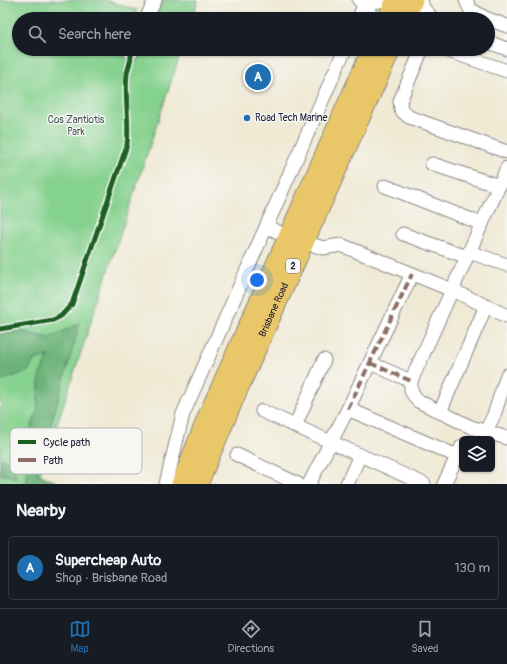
<!DOCTYPE html>
<meta charset="utf-8">
<style>
:root{--surface:#171b24;--page:#242831;--text:#f1f3f6;--muted:#9ea1a6;--line:#363941;--accent:#1f6fb2}
body{margin:0;font-family:Pangolin,sans-serif;background:var(--page);color:var(--text)}
.controls{position:absolute;right:12px;bottom:12px;display:grid;overflow:hidden;border-radius:6px;box-shadow:0 1px 3px #0004}
.controls button{width:36px;height:36px;display:grid;place-items:center;padding:0;border:0;border-bottom:1px solid var(--line);background:var(--surface);color:var(--text);font:20px sans-serif}
.you{position:absolute;left:257px;top:280px;width:14px;height:14px;margin:-10px;border:3px solid #fff;border-radius:50%;background:#1a73e8;box-shadow:0 0 0 6px #1a73e833}
.badge{display:grid;place-items:center;width:26px;height:26px;border-radius:50%;background:var(--accent);color:#fff;font-size:13px;font-weight:700}
.pin{position:absolute;translate:-50% -50%;border:2px solid #fff;box-shadow:0 1px 4px #0006}
.list{margin:0;padding:0;list-style:none}
h2{display:flex;justify-content:space-between;align-items:center;height:52px;margin:0;padding:0 16px;font-size:17px}
h2 small{font-size:13px;font-weight:400;color:var(--muted)}
.list li{display:grid;grid-template-columns:26px 1fr auto;gap:12px;align-items:center;box-sizing:border-box;height:64px;margin:0 8px 8px;padding:0 8px;border:1px solid var(--line);border-radius:6px}
.list b{display:block;font-size:15px;white-space:nowrap}
.list p{margin:0;font-size:13px;white-space:nowrap;color:var(--muted)}
.list em{font-size:13px;font-style:normal;color:var(--muted)}
.icon{flex:none;width:22px;height:22px;fill:none;stroke:currentColor;stroke-width:2;stroke-linecap:round;stroke-linejoin:round}
.map{position:relative;flex:none;width:507px;height:484px;overflow:hidden}
.search{position:absolute;background:var(--surface);box-shadow:0 1px 3px #0004;left:12px;right:12px;top:12px;height:44px;display:flex;align-items:center;gap:10px;box-sizing:border-box;padding:0 14px;border-radius:22px;color:var(--muted);font-size:15px}
.sheet{height:124px;background:var(--surface)}
nav{display:flex;justify-content:space-around;align-items:center;box-sizing:border-box;height:56px;border-top:1px solid var(--line);background:var(--surface);font-size:11px;color:var(--muted)}
nav a{display:grid;justify-items:center;gap:2px}
nav .on{color:var(--accent)}
.map>svg:first-child{display:block}
.green{fill:#85d18e;stroke:#547a64}
.forest{fill:#6cb379;stroke:#476a5a}
.lines{fill:none;stroke-linecap:round;stroke-linejoin:round}
.minor-casing{stroke:#898688;stroke-width:15}
.highway-casing{stroke:#898688;stroke-width:21}
.minor{stroke:#fff;stroke-width:13}
.highway{stroke:#e9c769;stroke-width:19}
.quiet{stroke:#8d6e63;stroke-width:4;stroke-dasharray:8 4;stroke-linecap:butt}
.cycleway-casing{stroke:#f6f6f2;stroke-width:8}
.cycleway{stroke:#1b5e20;stroke-width:5}
.poi-dot{fill:#1f6fb2;stroke:#f6f6f2;stroke-width:1.5}
.labels{text-anchor:middle;dominant-baseline:central;stroke-width:3;stroke-linejoin:round;paint-order:stroke}
.shield{fill:#f6f6f2;stroke:#626272;stroke-width:1}
.shield-label{font-size:9px;font-weight:bold;fill:#22223b}
.poi-label{font-size:10px;fill:#22223b;stroke:#f6f6f2;text-anchor:start}
.park-label{font-size:10px;fill:#405754;stroke:#f6f6f2}
.street-label{font-size:10px;fill:#22223b;stroke:#f6f6f2}
.key{fill:#f6f6f2;stroke:#b6b6bb;stroke-width:1}
.key-label{font-size:11px;fill:#22223b}
</style>
<div class="map">
<svg width="507" height="484" viewBox="0 0 507 484">
<rect width="100%" height="100%" fill="#f6f6f2"/>
<filter id="ink" filterUnits="userSpaceOnUse"><feTurbulence type="fractalNoise" baseFrequency=".025" numOctaves="2"/><feDisplacementMap in="SourceGraphic" scale="8" xChannelSelector="R" yChannelSelector="G"/><feConvolveMatrix kernelMatrix="1 2 1 2 8 2 1 2 1" color-interpolation-filters="sRGB"/></filter>
<filter id="wash" filterUnits="userSpaceOnUse"><feTurbulence type="fractalNoise" baseFrequency=".012" numOctaves="4" result="noise"/><feDisplacementMap in="SourceGraphic" scale="16" xChannelSelector="R" yChannelSelector="G"/><feGaussianBlur stdDeviation="0.9" result="paint"/><feColorMatrix in="noise" values="0 0 0 0 0 0 0 0 0 0 0 0 0 0 0 0 0 1.4 0 .05"/><feComposite in="paint" operator="in"/></filter>
<g filter="url(#wash)">
<rect width="100%" height="100%" fill="#f0ead5"/>
<g class="green">
<polygon points="0,0 105,0 137,10 133,19 19,19 19,49 119,49 118,53 133,60 139,49 182,49 37,484 0,484"/>
<polygon points="163,0 198,0 192,19 154,19"/>
</g>
<g class="forest">
<polygon points="80,323 37,473 60,484 27,484 27,472 21,459 37,411 40,374 49,356 34,360 28,371 0,381 0,335 20,331 49,338"/>
<polygon points="0,458 14,463 16,478 0,473"/>
</g>
</g>
<g filter="url(#ink)">
<g class="lines">
<defs>
<g id="minor">
<polyline points="359,0 365,4 373,19"/>
<polyline points="421,0 423,8 433,19"/>
<polyline points="466,0 470,9 487,19"/>
<polyline points="365,4 385,0"/>
<polyline points="146,19 155,0"/>
<polyline points="358,19 365,4"/>
<polyline points="488,19 507,26"/>
<polyline points="488,42 507,49"/>
<polyline points="422,49 400,101 401,110 409,117 507,152"/>
<polyline points="443,49 507,71"/>
<polyline points="131,53 132,49"/>
<polyline points="432,164 499,186"/>
<polyline points="507,168 411,381 411,391 418,401 471,427 507,438"/>
<polyline points="385,186 482,224"/>
<polyline points="268,227 288,237 323,248 341,245 452,290 507,316"/>
<polyline points="403,234 467,257"/>
<polyline points="469,252 507,265"/>
<polyline points="370,363 411,381"/>
<polyline points="348,409 412,274"/>
<polyline points="262,411 424,484"/>
<polyline points="440,412 486,306"/>
<polyline points="295,426 324,360"/>
<polyline points="486,431 494,415 507,375"/>
<polyline points="237,455 298,484"/>
<polyline points="166,484 183,414 345,49"/>
<polyline points="309,484 348,409 457,456"/>
<polyline points="347,484 360,455"/>
<polyline points="444,484 462,446"/>
</g>
<g id="highway">
<polyline points="387,19 396,0"/>
<polyline points="405,19 413,0"/>
<polyline points="181,484 207,418 372,49"/>
<path id="s1" d="M198,484l38,-90 155,-345"/>
</g>
</defs>
<use href="#minor" class="minor-casing"/>
<use href="#highway" class="highway-casing"/>
<use href="#minor" class="minor"/>
<use href="#highway" class="highway"/>
<g class="quiet">
<polyline points="370,363 411,381"/>
<polyline points="348,409 412,274"/>
</g>
<defs>
<path id="cycleway" d="M0,329l53,-9 8,-4 11,-12 55,-159c3,-24 -3,-47 0,-71 1,-8 5,-13 4,-21"/>
</defs>
<use href="#cycleway" class="cycleway-casing"/>
<use href="#cycleway" class="cycleway"/>
</g>
</g>
<circle class="poi-dot" cx="247" cy="118" r="4"/>
<g class="labels">
<rect class="shield" x="286" y="259" width="14" height="14" rx="3"/>
<g class="shield-label">
<text x="293" y="266">2</text>
</g>
<g class="poi-label">
<text x="255" y="118">Road Tech Marine</text>
</g>
<g class="park-label">
<text x="76" y="120">Cos Zantiotis<tspan x="76" dy="12">Park</tspan></text>
</g>
<g class="street-label">
<text stroke="none"><textPath href="#s1" startOffset="190">Brisbane Road</textPath></text>
</g>
</g>
<rect x="10" y="428" width="132" height="46" rx="6" class="key"/>
<rect x="18" y="440" width="18" height="4" fill="#1b5e20"/>
<rect x="18" y="458" width="18" height="4" fill="#8d6e63"/>
<g class="key-label">
<text x="43" y="446">Cycle path</text>
<text x="43" y="464">Path</text>
</g>
</svg>
<div class="controls">
<button><svg class="icon" aria-label="layers" viewBox="0 0 24 24"><path d="M12 4l9 5-9 5-9-5zM3 14l9 5 9-5"/></svg></button>
</div>
<div class="you"></div>
<div class="pin badge" style="left:258px;top:77px">A</div>
<div class="search"><svg class="icon" aria-label="search" viewBox="0 0 24 24"><circle cx="10" cy="10" r="6"/><path d="M15 15l6 6"/></svg>Search here</div>
</div>
<section class="sheet">
<h2>Nearby<small></small></h2>
<ul class="list">
<li><span class="badge">A</span><div><b>Supercheap Auto</b><p>Shop · Brisbane Road</p></div><em>130 m</em></li>
</ul>
</section>
<nav>
<a class="on"><svg class="icon" aria-label="map" viewBox="0 0 24 24"><path d="M3 6l6-2 6 2 6-2v14l-6 2-6-2-6 2zM9 4v14M15 6v14"/></svg>Map</a>
<a><svg class="icon" aria-label="directions" viewBox="0 0 24 24"><path d="M12 3l9 9-9 9-9-9zM9 14v-3h6M13 9l2 2-2 2"/></svg>Directions</a>
<a><svg class="icon" aria-label="saved" viewBox="0 0 24 24"><path d="M7 4h10v16l-5-4-5 4z"/></svg>Saved</a>
</nav>
